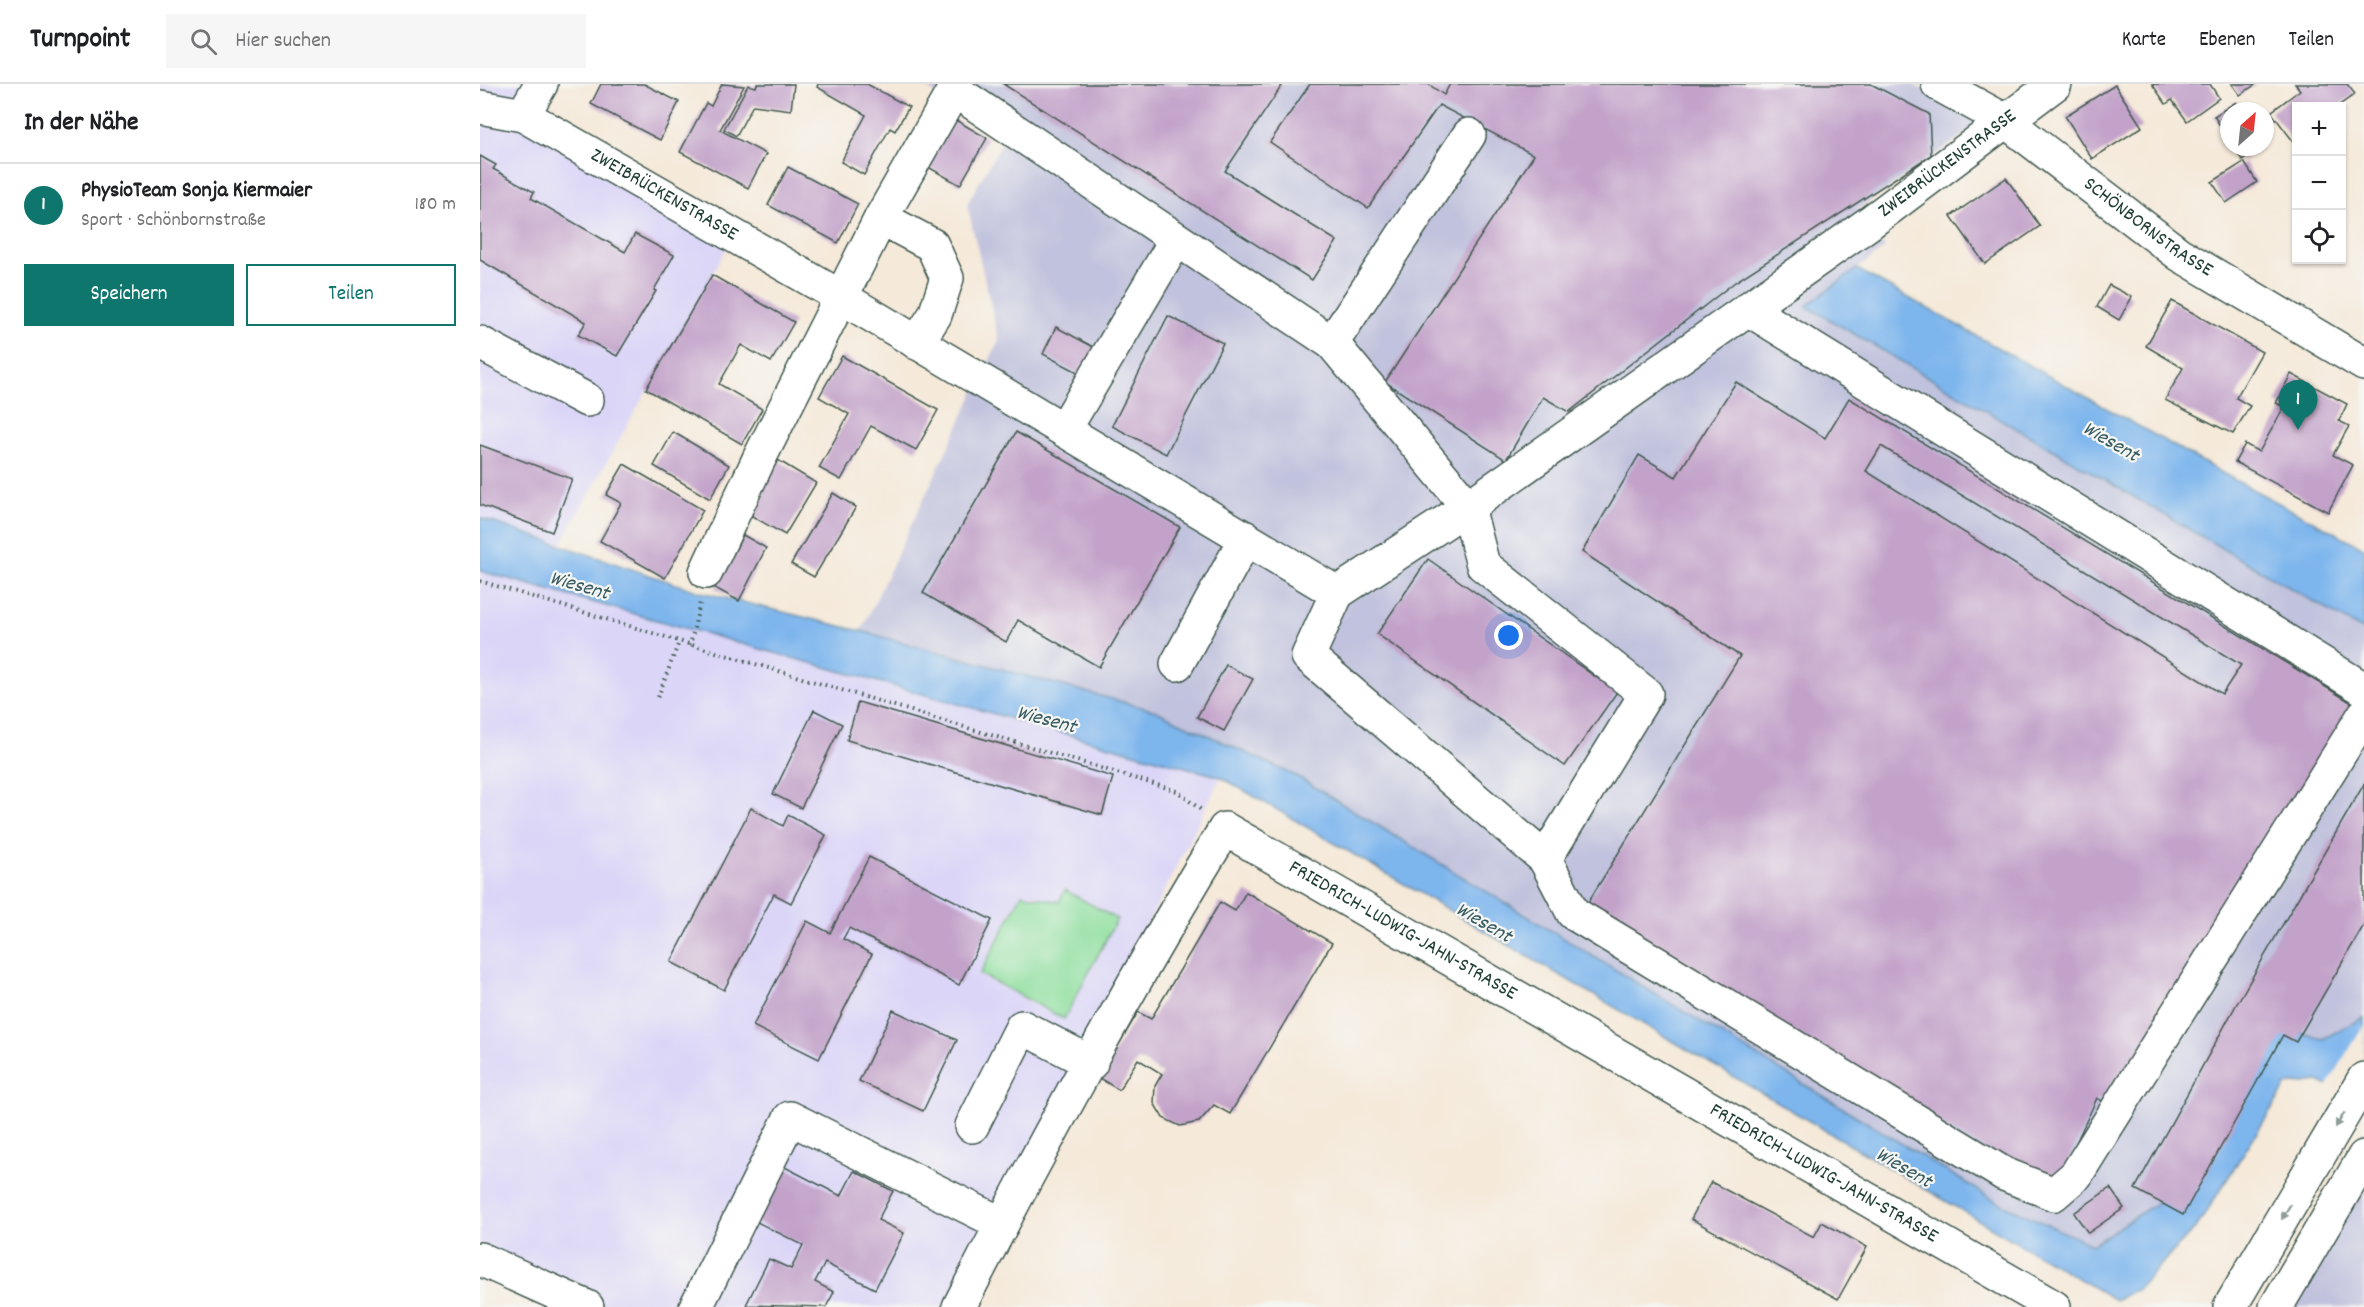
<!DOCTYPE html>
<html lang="de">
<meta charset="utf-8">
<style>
:root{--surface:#fff;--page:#f6f6f6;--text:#202124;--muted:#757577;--line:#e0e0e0;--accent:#0f766e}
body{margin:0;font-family:Dekko,sans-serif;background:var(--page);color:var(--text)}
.controls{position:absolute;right:18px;top:18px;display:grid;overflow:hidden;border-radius:0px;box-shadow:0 2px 4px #0004}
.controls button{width:54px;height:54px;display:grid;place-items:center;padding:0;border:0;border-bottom:2px solid var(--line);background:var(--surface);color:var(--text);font:30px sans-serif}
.compass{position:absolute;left:1740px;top:18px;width:54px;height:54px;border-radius:50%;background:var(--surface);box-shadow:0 2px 4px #0004;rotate:27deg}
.you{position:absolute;left:1029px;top:552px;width:21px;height:21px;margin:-15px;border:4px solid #fff;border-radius:50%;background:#1a73e8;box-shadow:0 0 0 9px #1a73e833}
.badge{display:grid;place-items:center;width:39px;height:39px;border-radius:50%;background:var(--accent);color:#fff;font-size:20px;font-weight:700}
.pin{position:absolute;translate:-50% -50px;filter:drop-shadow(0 2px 3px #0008)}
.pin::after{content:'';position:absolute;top:32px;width:21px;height:18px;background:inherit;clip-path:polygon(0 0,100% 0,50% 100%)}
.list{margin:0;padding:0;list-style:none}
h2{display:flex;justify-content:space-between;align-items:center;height:78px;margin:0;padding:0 24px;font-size:26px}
h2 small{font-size:20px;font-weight:400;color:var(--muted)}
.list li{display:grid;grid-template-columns:39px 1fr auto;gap:18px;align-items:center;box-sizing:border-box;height:84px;padding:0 24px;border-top:2px solid var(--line)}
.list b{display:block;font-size:22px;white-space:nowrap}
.list p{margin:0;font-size:20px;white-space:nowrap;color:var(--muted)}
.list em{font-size:20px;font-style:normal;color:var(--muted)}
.actions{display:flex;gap:12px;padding:18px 24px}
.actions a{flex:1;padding:14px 0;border:2px solid var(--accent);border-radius:0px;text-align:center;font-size:21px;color:var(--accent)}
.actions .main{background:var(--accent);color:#fff}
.icon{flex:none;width:33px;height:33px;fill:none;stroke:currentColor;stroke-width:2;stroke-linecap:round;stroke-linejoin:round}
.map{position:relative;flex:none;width:1884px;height:1223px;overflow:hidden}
header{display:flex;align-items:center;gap:36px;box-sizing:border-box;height:84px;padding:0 30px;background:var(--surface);border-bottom:2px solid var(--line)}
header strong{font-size:28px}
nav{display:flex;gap:33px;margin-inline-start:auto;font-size:21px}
.search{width:420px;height:54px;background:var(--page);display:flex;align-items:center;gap:15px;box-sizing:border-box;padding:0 21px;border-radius:0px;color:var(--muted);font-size:22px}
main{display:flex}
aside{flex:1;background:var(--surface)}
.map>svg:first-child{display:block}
.built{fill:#dbd6f7}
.industrial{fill:#c1c2dd}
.green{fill:#8fdf9f;stroke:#578e6a;stroke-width:1.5}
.water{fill:#7db5ed;stroke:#4e7990;stroke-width:1.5}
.pier{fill:#f5e9d9}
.building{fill:#c2a2c9;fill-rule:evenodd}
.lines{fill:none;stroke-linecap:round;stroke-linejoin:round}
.minor-casing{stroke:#3f574d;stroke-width:36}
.major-casing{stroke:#3f574d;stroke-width:36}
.path{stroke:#3f574d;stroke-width:4;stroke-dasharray:1.5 4.5;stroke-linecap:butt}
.minor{stroke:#fff;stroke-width:33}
.major{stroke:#fff;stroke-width:33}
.oneway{fill:#8f9e9a}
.labels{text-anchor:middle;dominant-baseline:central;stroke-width:4.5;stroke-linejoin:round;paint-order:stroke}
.street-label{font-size:20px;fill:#1f3d34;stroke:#f6f6f2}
.water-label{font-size:21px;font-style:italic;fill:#365b62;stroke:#f6f6f2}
</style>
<header>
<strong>Turnpoint</strong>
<div class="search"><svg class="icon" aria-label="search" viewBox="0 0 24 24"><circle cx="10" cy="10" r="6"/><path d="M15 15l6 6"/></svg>Hier suchen</div>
<nav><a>Karte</a><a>Ebenen</a><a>Teilen</a></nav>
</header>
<main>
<aside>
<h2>In der Nähe<small></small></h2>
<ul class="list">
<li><span class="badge">1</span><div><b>PhysioTeam Sonja Kiermaier</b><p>Sport · Schönbornstraße</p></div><em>180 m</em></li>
</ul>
<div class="actions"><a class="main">Speichern</a><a>Teilen</a></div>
</aside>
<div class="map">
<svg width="1884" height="1223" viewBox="0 0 1884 1223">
<rect width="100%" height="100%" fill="#f6f6f2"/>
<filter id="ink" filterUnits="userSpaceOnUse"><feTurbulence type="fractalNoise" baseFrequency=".0167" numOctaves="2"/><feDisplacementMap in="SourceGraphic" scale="12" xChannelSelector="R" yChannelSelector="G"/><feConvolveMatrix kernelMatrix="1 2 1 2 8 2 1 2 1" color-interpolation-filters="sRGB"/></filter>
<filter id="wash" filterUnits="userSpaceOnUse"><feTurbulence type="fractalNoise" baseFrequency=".008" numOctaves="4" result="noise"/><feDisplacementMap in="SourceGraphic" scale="24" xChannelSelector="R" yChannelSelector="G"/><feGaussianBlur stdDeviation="1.35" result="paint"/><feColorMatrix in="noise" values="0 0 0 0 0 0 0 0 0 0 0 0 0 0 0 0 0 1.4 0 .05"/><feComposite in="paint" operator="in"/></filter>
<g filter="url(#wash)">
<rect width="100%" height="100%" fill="#f5e9d9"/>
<g class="built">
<polygon points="0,0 59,0 74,53 254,151 81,460 0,434"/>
<polygon points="0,487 741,693 476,1223 127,1223 0,1170"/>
</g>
<g class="industrial">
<polygon points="441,0 1432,0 1503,37 1377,126 1405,164 1326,222 1884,547 1884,933 1843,955 1683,1115 1612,1161 1516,1117 818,693 676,627 381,547 519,256 487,120 524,55"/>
<polygon points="1884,1045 1884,1223 1785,1223"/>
</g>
<polygon class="green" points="585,806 637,835 584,935 500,890 542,810 579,818"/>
<g class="water">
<polygon points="1377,185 1755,396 1884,464 1884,547 1326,222"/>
<polygon points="0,434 217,507 381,547 676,627 818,693 1516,1117 1612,1161 1683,1115 1784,938 1843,955 1884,933 1884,1024 1839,997 1807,1001 1718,1141 1658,1205 1635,1216 741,693 0,487"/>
</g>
<polygon class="pier" points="1884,941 1884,1027 1846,1004"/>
<g id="blocks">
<g class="building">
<polygon points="121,0 164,0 199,18 180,56 111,20"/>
<polygon points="242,0 264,2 240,46 286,70 268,104 200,68 226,19 231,22"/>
<polygon points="277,0 314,0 311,26 273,21 256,52 244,45 268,1 276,3"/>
<polygon points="338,0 387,0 429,23 415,47 410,44 384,91 361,78 386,31 337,3"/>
<polygon points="523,0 803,0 745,87 857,157 832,196"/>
<polygon points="830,0 948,0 964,11 970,0 1391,0 1449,30 1451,71 1255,198 1089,328 1063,313 1026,376 905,298 1054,71 959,21 888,124 790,58"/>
<polygon points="1672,0 1730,0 1739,14 1707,37 1692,16 1686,20"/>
<polygon points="1752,0 1776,0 1760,11"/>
<polygon points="1815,0 1867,0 1875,10 1858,22 1816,22 1816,61 1791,28 1820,6"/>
<polygon points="1635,1 1662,43 1612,75 1585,32"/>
<polygon points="1756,18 1761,27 1749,27 1749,56 1734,32"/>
<polygon points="474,35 507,54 480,101 448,83"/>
<polygon points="1754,63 1782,63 1762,76"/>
<polygon points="0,72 16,81 13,85 54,108 51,114 145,168 155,150 194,171 174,206 176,207 137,272 98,251 106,238 0,176"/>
<polygon points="1764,78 1777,98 1746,119 1732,98"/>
<polygon points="308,83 378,120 358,159 288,121"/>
<polygon points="1526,94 1560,142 1505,180 1471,132"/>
<polygon points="232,191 314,238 291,278 261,261 239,300 282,325 262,360 166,305"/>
<polygon points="1629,201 1652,213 1639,236 1617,223"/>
<polygon points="1692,217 1782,268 1756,314 1770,322 1753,350 1685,316 1703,284 1666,262"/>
<polygon points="688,232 743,259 686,370 632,342"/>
<polygon points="576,243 621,267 607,293 563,270"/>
<polygon points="362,272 458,326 436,366 391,342 361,396 339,384 369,330 339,313"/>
<polygon points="1811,290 1867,320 1859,337 1869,342 1853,371 1873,381 1848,428 1755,378 1765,360 1779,368 1804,323 1796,319"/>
<path d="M1256,298l89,56 24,-40 508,308 -240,404 -20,-12 -43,92 -472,-278 158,-256 -158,-104 57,-97 37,22zM1401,362l360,219 -19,29 -356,-223z"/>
<polygon points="193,348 249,381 230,415 174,382"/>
<polygon points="536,348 700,443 619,583 538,536 526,558 443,509"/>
<polygon points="0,361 92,395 72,448 0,421"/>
<polygon points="296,375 336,399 305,451 265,428"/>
<polygon points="144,380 223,426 185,494 120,457 141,419 126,411"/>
<polygon points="353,409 376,423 334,493 311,480"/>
<polygon points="263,451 286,464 259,517 235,504"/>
<polygon points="948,475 1137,608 1085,682 897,550"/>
<polygon points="746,581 773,595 744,647 717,633"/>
<polygon points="378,618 633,693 622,731 367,656"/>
<polygon points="334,626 362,640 321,724 293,710"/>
<polygon points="1884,700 1884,841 1816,958 1803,951 1703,1131 1655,1105 1755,923"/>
<polygon points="271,724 303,742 308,731 346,751 311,819 294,810 244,906 191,878"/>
<polygon points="389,773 512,836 479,901 369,844 363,855 392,870 339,975 273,942 327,837 350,849"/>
<polygon points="766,808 852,859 750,1030 734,1021 719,1038 700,1042 683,1034 674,1019 675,1002 682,990 658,975 639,1006 619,994 658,928 671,935 740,818 755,827"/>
<polygon points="413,926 477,956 443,1027 379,997"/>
<polygon points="299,1080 361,1112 374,1087 413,1107 398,1136 424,1149 395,1205 345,1179 335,1198 354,1208 346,1223 266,1221 289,1175 311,1185 323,1161 271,1135"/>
<polygon points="1231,1098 1334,1153 1342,1138 1387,1163 1358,1215 1211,1135"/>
<polygon points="1630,1104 1644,1124 1608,1149 1594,1129"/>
</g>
</g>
</g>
<g filter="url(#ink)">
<use href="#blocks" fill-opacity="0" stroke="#3f574d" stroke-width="1.5"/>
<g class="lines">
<defs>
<g id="minor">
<path id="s1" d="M1458,0l66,36 175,134 185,110"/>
<path id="s2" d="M0,23l43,8 318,182 496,296 131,-86 15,58 163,129 -101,165"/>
<polyline points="43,31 61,0"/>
<polyline points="401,134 452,161 467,194 455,231 437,259"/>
<polyline points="1268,225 1884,605"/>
<polyline points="0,259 107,316"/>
<polyline points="852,259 989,51"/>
<polyline points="584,346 696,156"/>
<path id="s3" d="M226,488l53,-113 122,-241 73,-128 378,253 136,164 400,-283 187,-140"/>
<polyline points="857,509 828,572 1065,775 1093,829 1524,1090 1574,1110 1596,1091 1884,631"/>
<polyline points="697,580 766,454"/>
<polyline points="492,1042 542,943 611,979"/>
<polyline points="216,1223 310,1034 522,1140"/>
<path id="s4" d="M479,1223c83,-162 171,-323 266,-478l829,478"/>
</g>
<g id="major">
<polyline points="0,1175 107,1223"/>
<polyline points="1750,1223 1884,995"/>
<polyline points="1796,1223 1884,1073"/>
</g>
</defs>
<use href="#minor" class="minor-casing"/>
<use href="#major" class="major-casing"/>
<g class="path">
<polyline points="0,497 697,707 721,726"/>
<polyline points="210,562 220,518"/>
<polyline points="178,613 199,558"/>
</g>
<use href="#minor" class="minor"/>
<use href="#major" class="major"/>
</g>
<defs><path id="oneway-solid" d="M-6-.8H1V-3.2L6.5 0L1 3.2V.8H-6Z" transform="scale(1.5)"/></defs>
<g class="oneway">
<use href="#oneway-solid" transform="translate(1860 1036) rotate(121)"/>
<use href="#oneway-solid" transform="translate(1806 1128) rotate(120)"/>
</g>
</g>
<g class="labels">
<g class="street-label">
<text stroke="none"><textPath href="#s3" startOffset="1800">ZWEIBRÜCKENSTRASSE</textPath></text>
<text stroke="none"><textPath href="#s2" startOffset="206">ZWEIBRÜCKENSTRASSE</textPath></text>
<text stroke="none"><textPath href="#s1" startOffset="255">SCHÖNBORNSTRASSE</textPath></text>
<text stroke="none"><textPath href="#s4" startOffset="752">FRIEDRICH-LUDWIG-JAHN-STRASSE</textPath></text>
<text stroke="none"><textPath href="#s4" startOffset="1238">FRIEDRICH-LUDWIG-JAHN-STRASSE</textPath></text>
</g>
<g class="water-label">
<text transform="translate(1630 359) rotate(30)">Wiesent</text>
<text transform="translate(99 503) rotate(16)">Wiesent</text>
<text transform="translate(566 637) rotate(15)">Wiesent</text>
<text transform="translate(1003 840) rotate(30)">Wiesent</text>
<text transform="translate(1423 1085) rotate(30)">Wiesent</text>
</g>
</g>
</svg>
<div class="controls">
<button>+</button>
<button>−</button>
<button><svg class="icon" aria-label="locate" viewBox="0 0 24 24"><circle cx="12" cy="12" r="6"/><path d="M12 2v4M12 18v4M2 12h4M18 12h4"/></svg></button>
</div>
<svg class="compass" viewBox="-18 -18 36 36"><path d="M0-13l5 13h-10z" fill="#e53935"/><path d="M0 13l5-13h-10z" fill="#757577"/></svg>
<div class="you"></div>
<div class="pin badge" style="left:1818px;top:346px">1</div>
</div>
</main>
